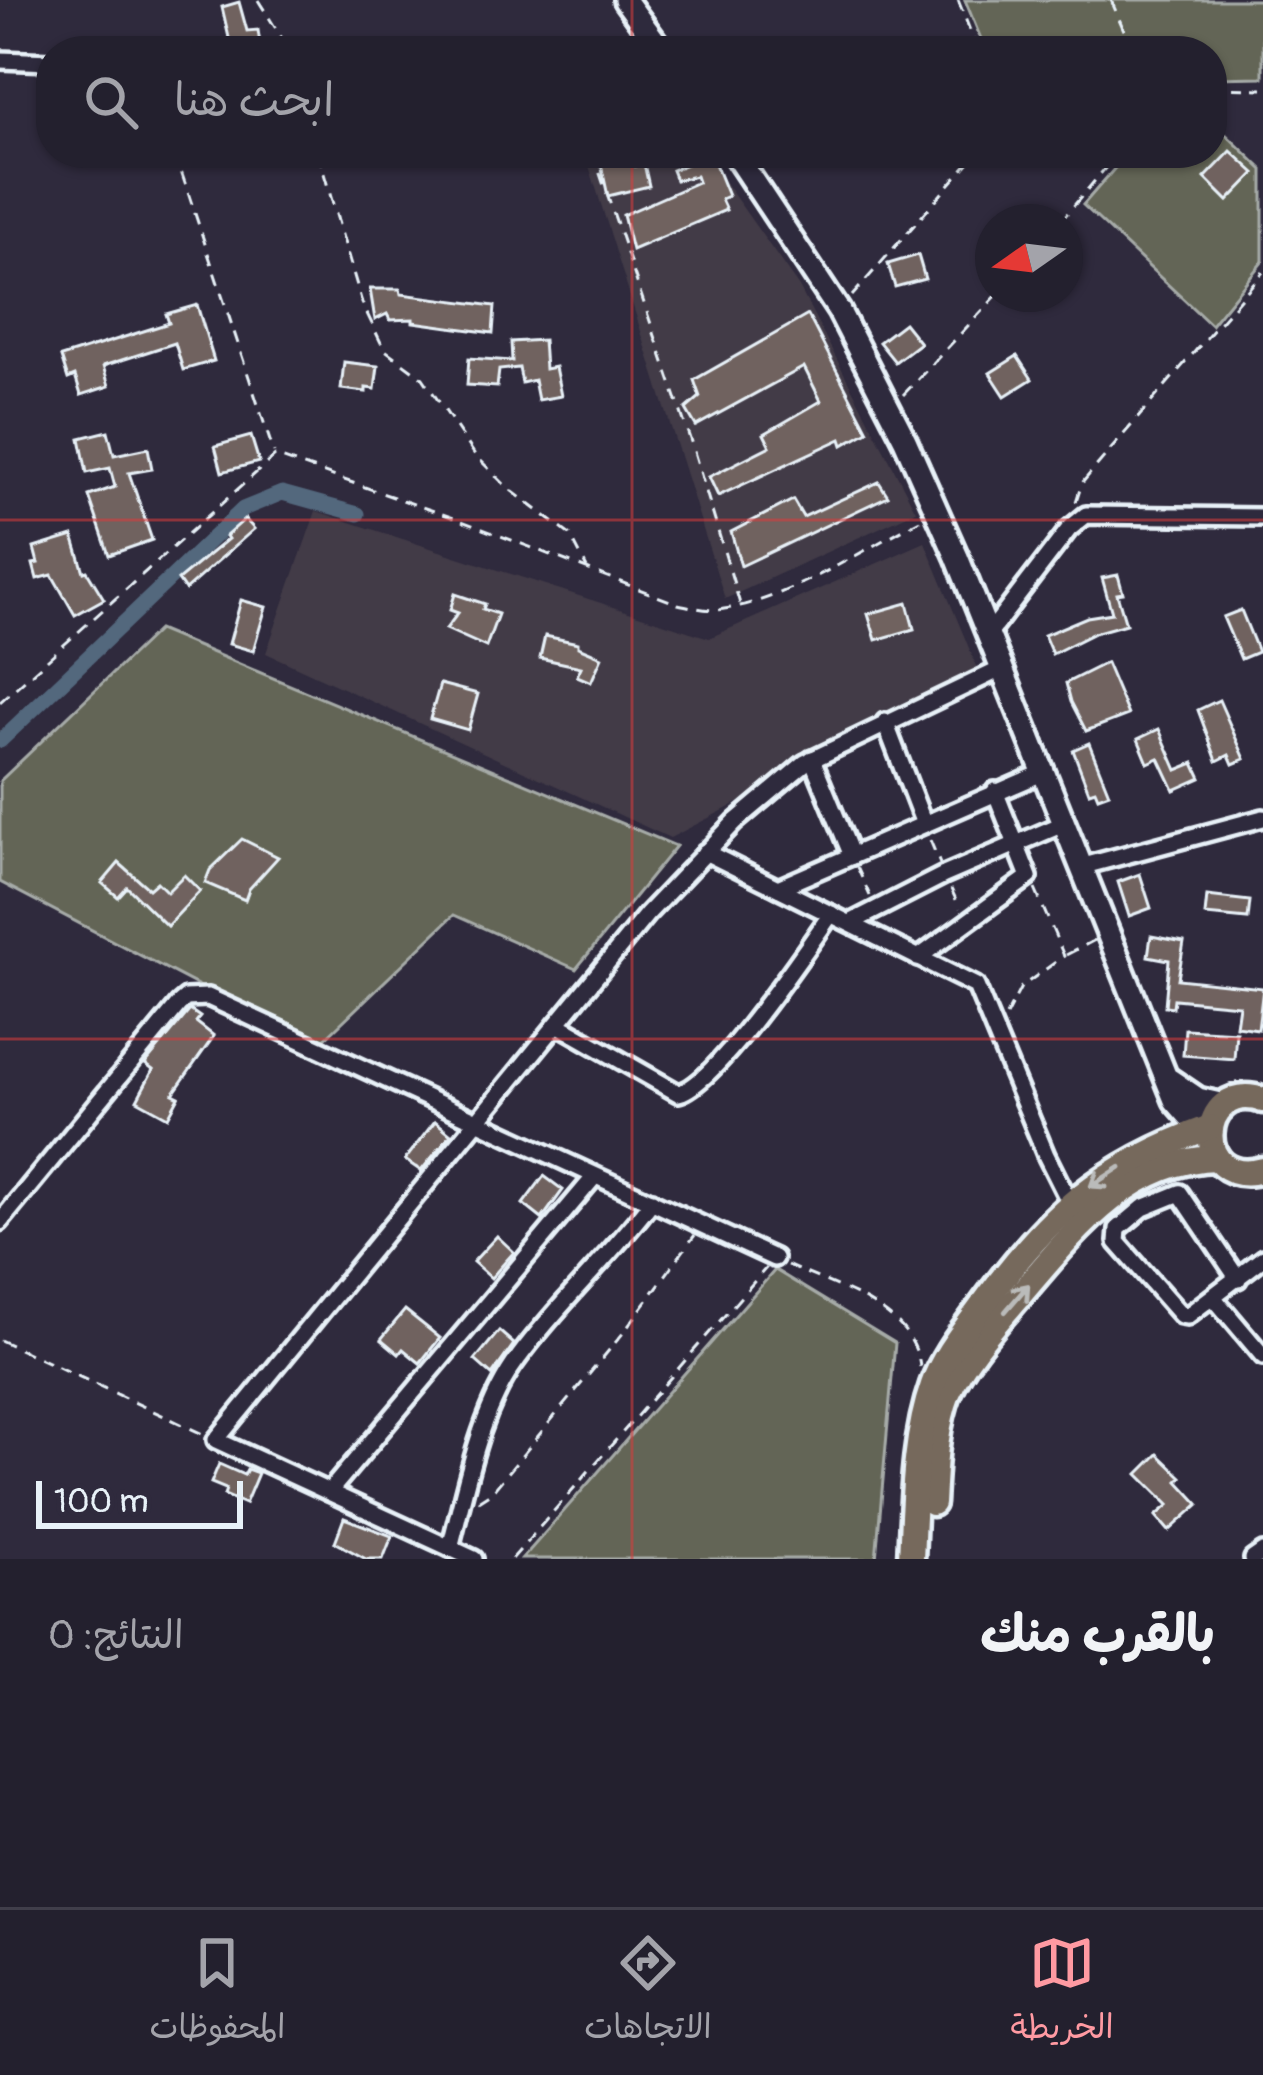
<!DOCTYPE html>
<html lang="ar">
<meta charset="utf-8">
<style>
:root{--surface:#23202e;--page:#2f2d3a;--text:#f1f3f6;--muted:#a3a3aa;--line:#403e4a;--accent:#ff9aa2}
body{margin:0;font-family:Pangolin,"Playpen Sans Arabic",sans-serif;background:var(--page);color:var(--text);direction:rtl}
.compass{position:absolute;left:975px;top:204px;width:108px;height:108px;border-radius:50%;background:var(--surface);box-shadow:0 3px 9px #0004;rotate:256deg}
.scale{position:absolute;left:36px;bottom:30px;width:207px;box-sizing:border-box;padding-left:12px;border:6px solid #e8f1f8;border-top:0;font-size:33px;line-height:42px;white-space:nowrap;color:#e8f1f8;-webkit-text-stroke:9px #2f2a3d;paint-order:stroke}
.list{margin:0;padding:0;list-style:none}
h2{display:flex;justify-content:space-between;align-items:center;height:156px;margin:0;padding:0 48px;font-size:51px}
h2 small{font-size:39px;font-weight:400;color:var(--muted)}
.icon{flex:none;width:66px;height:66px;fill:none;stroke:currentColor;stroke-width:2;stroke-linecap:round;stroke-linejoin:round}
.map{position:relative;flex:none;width:1263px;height:1559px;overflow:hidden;direction:ltr}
.search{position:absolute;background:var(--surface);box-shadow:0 3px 9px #0004;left:36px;right:36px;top:36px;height:132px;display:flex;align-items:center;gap:30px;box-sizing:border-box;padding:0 42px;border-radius:48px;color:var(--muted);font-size:45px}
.sheet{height:348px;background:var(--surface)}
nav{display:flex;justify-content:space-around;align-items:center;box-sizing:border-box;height:168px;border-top:3px solid var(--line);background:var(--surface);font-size:33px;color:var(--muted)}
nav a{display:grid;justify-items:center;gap:6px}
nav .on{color:var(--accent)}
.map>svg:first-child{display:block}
.built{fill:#423b47}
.green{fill:#646557;stroke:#a6aba8;stroke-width:3}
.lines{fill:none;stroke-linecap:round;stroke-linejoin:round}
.canal{stroke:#52677d;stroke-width:15}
.building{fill:#70625e;stroke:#e8f1f8;stroke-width:3}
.minor-casing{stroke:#e8f1f8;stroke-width:24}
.secondary-casing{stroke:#e8f1f8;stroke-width:30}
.trunk-casing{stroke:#e8f1f8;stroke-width:33}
.path{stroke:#e8f1f8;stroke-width:3;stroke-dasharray:12 9;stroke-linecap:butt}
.minor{stroke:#2f2a3d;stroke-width:15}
.secondary{stroke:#2f2a3d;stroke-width:21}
.trunk{stroke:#76695c;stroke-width:24}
.oneway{stroke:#babbba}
.grid{fill:none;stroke:#d83c3d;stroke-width:3;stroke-opacity:0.55}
</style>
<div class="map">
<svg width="1263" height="1559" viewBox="0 0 1263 1559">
<rect width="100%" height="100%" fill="#2f2a3d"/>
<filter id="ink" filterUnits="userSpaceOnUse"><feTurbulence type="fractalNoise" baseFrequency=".00833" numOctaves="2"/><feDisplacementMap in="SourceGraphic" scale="24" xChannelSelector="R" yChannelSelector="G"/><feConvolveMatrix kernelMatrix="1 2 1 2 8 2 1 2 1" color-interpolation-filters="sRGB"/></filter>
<g filter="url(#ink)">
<g class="built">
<polygon points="585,153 704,153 799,287 916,511 725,599"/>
<polygon points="316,511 709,638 925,542 981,677 670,838 266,653"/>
</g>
<g class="green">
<polygon points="965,0 1263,0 1263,77 1212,78 1212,51 986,51"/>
<polygon points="1212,121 1263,170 1263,261 1211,325 1083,205 1128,153 1212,153"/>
<polygon points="158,630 676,846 576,969 454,915 316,1047 0,882 0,781"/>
<polygon points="775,1270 895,1343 876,1559 522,1559"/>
</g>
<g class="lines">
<polyline class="canal" points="0,741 243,509 282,493 358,514"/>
</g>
<g class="building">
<polygon points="239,2 247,31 258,30 261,51 232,51 222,7"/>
<polygon points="1231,151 1255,173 1228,201 1205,178"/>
<polygon points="632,153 635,166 644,164 649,186 608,196 600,160"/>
<polygon points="711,154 728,196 721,199 726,210 632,250 623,215 698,182 696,176 676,180 672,170"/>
<polygon points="918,255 925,279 895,287 888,264"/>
<polygon points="370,289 400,289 401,294 495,306 493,333 413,322 413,319 390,320 387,314 375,320"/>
<polygon points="197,305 214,361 183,370 175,343 103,366 109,386 81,395 75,376 68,379 61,357 169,323 166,314"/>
<polygon points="808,315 868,431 843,445 841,439 718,496 709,477 770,446 764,434 821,401 804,367 696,426 686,409 700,397 694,380"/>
<polygon points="904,323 920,343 895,362 879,342"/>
<polygon points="543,340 545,369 555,367 561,396 538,400 534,380 522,383 519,368 499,370 497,387 467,385 469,358 512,361 511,342"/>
<polygon points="1017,356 1032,379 1005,396 990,373"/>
<polygon points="344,362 378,366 375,389 366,388 366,392 341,389"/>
<polygon points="108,431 114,455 148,448 152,469 129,473 152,540 109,555 89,496 115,487 110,468 87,473 80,438"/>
<polygon points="251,436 259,462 222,472 215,446"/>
<polygon points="879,482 888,496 741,566 731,532 793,500 803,517"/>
<polygon points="245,519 254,529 185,590 178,580 228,539 226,536"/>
<polygon points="73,536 84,572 87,571 104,599 75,615 52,575 37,579 33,564 38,563 34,548"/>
<polygon points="1118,575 1123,593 1117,594 1126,624 1094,633 1052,654 1044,635 1087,617 1112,613 1102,578"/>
<polygon points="455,594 485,604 483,609 498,614 486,647 446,629 458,613 450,610"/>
<polygon points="241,600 266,607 253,651 229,644"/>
<polygon points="907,603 914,629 876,640 868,614"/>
<polygon points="1241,610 1258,652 1241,659 1223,617"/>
<polygon points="545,636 578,643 578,647 602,657 591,682 577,676 581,667 540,658"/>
<polygon points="1106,663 1128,715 1086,731 1071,702 1066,683"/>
<polygon points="440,684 478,694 468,730 430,719"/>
<polygon points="1219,700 1245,759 1233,764 1229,755 1217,761 1198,710"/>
<polygon points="1159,729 1177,770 1194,763 1201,778 1174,790 1159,758 1148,763 1138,739"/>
<polygon points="1089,743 1109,793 1098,797 1095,790 1089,792 1073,750"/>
<polygon points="242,839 278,857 249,889 245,900 205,883 210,870"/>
<polygon points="119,863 149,889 157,882 167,892 184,875 200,891 167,926 127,887 118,897 102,883"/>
<polygon points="1140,874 1151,908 1129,916 1118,882"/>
<polygon points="1207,896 1250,901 1248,919 1205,915"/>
<polygon points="1151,936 1184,942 1178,979 1263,988 1258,1029 1236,1026 1239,1005 1174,999 1173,1007 1165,1006 1169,960 1148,956"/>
<polygon points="190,1010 200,1017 196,1022 214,1036 173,1094 179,1097 168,1117 137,1100 153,1070 145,1064"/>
<polygon points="1185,1029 1236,1032 1234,1059 1183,1055"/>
<polygon points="435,1121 451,1134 421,1171 405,1160"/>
<polygon points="544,1176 563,1190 542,1219 523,1204"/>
<polygon points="497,1236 514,1252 491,1278 473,1262"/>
<polygon points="405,1310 440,1338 420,1363 403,1349 399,1354 381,1339"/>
<polygon points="499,1331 514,1344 492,1375 475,1360"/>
<polygon points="1158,1454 1182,1477 1178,1481 1199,1504 1169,1531 1156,1516 1169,1505 1138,1474"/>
<polygon points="219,1464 244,1475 247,1469 258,1473 245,1504 224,1495 226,1489 211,1483"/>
<polygon points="344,1518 392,1536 383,1559 366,1559 335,1542"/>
</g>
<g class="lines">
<defs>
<g id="minor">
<polyline points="0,60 51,62"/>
<polyline points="987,636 1069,529 1086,515 1263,517"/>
<polyline points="885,722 924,824"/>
<polyline points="812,759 852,856"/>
<polyline points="705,852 976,986 1046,1155 1070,1203"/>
<polyline points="1080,867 1263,818"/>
<polyline points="778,888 1042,773"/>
<polyline points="850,923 944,875 1063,824"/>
<polyline points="918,958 1029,877 995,791"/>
<path d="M557,1024l121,69c35,-5 129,-145 153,-179"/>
<polyline points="0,1222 179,1004 186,998 208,997 774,1258"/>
<polyline points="1238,1279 1180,1193 1143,1208 1118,1229 1117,1242 1181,1315 1187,1316 1263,1258"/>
<polyline points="1214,1298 1263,1356"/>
<polyline points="329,1492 595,1176"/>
<path d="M450,1548c16,-62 30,-140 69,-191 40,-55 92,-101 133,-156"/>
<polyline points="474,1559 216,1440 647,914 735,822 805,763 1001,669"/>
<polyline points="1253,1559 1263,1552"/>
</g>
<g id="secondary">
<polyline points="625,0 662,51"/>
<polyline points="734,153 839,311 905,440 957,557 1175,1100 1189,1116 1212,1122"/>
<polyline points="1170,1080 1198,1099 1224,1105"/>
</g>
<g id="trunk">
<path d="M1263,1100c-67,-22 -73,90 0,70"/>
<path d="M932,1503c2,-35 3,-77 16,-110 16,-36 46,-68 71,-97 52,-61 110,-137 198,-138"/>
<path d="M911,1559c3,-57 3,-120 22,-174 10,-29 31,-54 49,-79 66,-92 120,-140 228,-179"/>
</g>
</defs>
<use href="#minor" class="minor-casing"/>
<use href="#secondary" class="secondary-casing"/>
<use href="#trunk" class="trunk-casing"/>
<g class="path">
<polyline points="258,0 290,51"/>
<polyline points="958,0 978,51"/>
<polyline points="1111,0 1133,51"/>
<polyline points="1212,88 1263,89"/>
<polyline points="175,153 274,453"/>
<polyline points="318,153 362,303 384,349 423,378 475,455 508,488 570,535 587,568"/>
<polyline points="593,153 692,445 740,604"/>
<polyline points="1060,222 1118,153"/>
<polyline points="852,296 977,153"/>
<polyline points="903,395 998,294"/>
<polyline points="1076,502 1082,483 1263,272"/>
<path d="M0,702l275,-246 179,62 224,86c16,3 30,8 46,5 61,-8 141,-60 196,-89"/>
<polyline points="930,840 940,864"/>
<polyline points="857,867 870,896"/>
<polyline points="951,889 960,908"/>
<polyline points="1066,955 1095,940"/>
<polyline points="1006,1016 1021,987 1064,956 1035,889"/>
<path d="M787,1265c47,22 126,42 133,102"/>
<polyline points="0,1340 205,1435"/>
<polyline points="478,1501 492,1492 624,1332 695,1235"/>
<polyline points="512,1559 766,1268"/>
</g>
<use href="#minor" class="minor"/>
<use href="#secondary" class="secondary"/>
<use href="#trunk" class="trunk"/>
</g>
<defs><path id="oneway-shaft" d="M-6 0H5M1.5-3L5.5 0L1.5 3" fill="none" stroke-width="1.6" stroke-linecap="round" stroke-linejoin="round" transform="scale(3)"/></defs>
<g class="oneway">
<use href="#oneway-shaft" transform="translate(1105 1177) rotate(147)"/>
<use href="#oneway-shaft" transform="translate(1017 1298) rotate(-49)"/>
</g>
</g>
<path class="grid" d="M632,0v51M632,153v1406M0,520h1263M0,1039h1263"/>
</svg>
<svg class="compass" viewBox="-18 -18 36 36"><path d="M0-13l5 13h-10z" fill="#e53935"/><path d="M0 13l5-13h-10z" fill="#a3a3aa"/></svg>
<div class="scale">100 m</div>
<div class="search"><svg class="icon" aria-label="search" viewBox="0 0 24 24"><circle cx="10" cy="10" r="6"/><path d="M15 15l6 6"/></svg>ابحث هنا</div>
</div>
<section class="sheet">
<h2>بالقرب منك<small>النتائج: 0</small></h2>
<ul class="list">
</ul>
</section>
<nav>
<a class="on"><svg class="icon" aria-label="map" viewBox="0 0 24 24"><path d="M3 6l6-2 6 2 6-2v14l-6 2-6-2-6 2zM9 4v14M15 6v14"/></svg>الخريطة</a>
<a><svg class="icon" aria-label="directions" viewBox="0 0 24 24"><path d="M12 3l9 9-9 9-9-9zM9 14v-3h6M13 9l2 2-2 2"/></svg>الاتجاهات</a>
<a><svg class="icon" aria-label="saved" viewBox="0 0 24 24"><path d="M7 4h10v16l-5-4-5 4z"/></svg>المحفوظات</a>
</nav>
